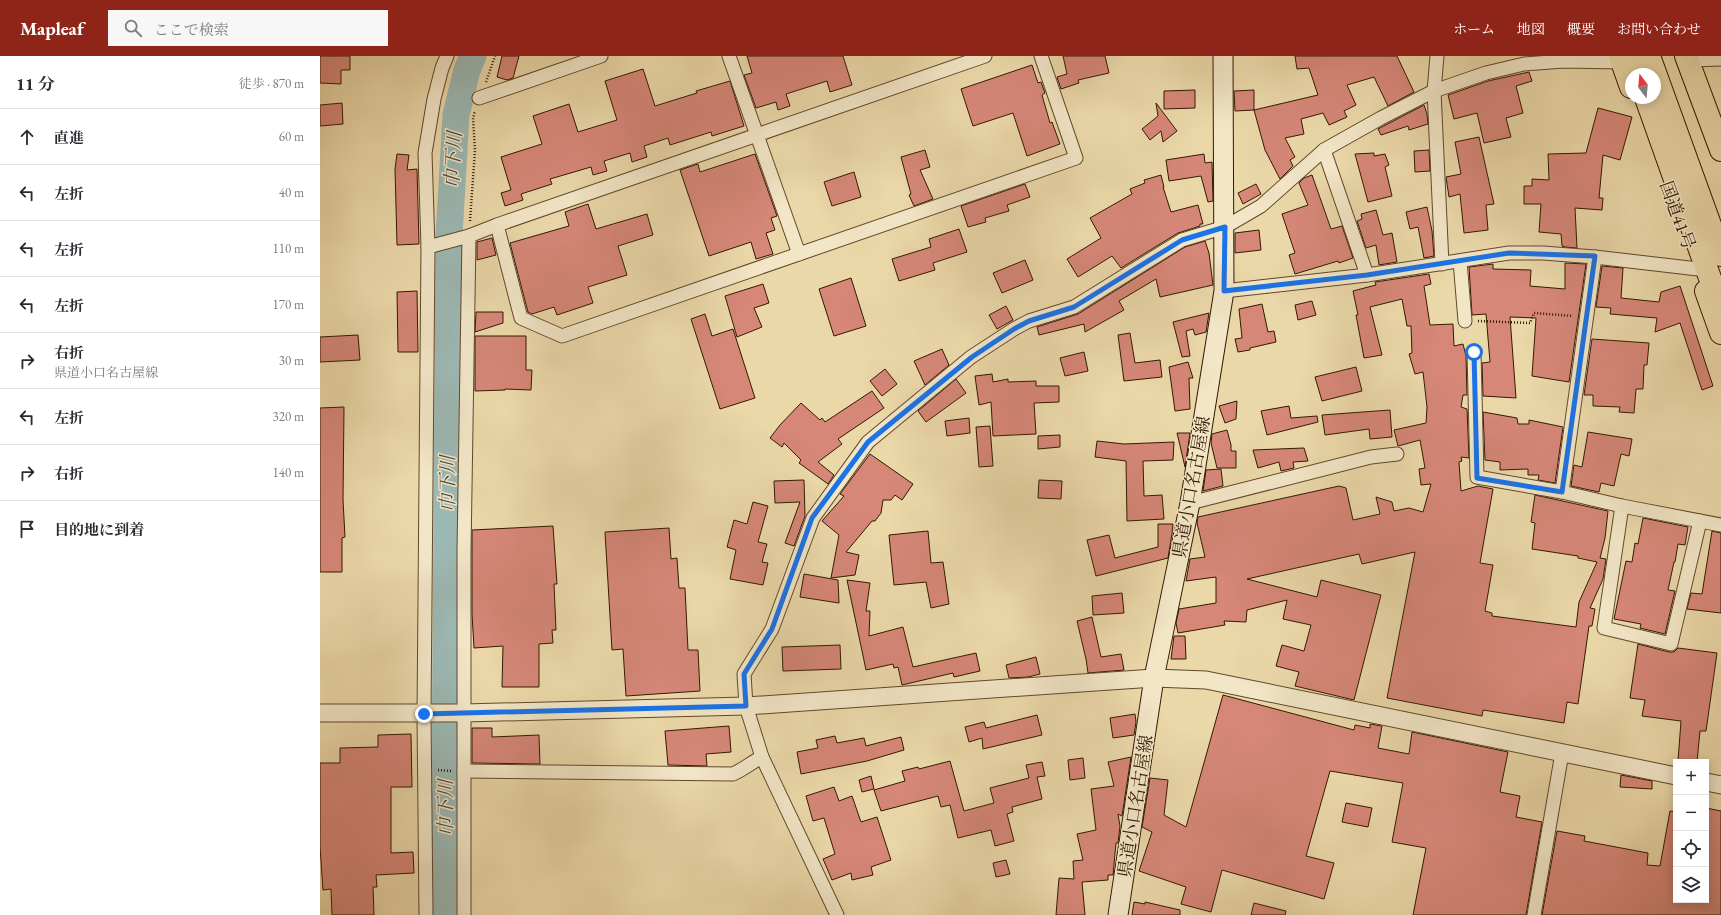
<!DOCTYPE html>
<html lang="ja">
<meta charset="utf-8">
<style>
:root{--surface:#fff;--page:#f7f7f7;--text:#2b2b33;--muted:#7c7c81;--line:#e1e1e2;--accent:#8f2418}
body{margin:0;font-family:"EB Garamond","Noto Serif JP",serif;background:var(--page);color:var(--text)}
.controls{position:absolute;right:12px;bottom:12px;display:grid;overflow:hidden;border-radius:0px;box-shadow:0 2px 10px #0003}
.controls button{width:36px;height:36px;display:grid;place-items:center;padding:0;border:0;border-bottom:1px solid var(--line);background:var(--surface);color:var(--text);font:20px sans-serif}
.compass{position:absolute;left:1305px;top:12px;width:36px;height:36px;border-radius:50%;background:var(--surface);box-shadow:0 2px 10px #0003;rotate:344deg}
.stop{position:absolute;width:12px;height:12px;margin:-9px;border:3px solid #1a73e8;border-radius:50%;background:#fff}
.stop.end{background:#1a73e8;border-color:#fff;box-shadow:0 1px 4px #0008}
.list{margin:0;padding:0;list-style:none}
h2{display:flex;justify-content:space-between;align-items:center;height:52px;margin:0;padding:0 16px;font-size:17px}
h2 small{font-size:13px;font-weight:400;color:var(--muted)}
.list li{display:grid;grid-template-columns:26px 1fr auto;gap:12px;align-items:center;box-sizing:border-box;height:56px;padding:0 16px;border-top:1px solid var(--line)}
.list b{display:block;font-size:15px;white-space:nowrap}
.list p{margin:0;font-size:13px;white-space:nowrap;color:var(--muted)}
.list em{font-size:13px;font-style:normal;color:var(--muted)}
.icon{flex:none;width:22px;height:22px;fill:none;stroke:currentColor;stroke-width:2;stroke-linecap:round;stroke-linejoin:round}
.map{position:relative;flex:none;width:1401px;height:859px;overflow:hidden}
header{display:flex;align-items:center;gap:24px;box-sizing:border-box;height:56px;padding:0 20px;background:var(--accent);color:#fff}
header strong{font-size:19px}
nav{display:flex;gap:22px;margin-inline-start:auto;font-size:14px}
.search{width:280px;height:36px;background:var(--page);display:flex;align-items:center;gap:10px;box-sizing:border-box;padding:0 14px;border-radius:0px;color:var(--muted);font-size:15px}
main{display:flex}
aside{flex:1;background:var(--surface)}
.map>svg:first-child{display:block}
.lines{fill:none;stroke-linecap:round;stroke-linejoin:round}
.river{stroke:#9cb8b3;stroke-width:27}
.building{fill:#d68778;stroke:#331801}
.minor-casing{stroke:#61482b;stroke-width:15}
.tertiary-casing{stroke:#61482b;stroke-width:19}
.secondary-casing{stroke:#331801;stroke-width:21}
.trunk-casing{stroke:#331801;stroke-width:24}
.motorway-casing{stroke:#331801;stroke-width:24}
.path{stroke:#331801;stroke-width:2.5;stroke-dasharray:1 2;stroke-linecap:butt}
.minor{stroke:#f2e6c7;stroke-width:13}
.tertiary{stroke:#f2e6c7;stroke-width:17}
.secondary{stroke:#f2e6c7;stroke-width:19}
.trunk{stroke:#ebd8a9;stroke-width:22}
.motorway{stroke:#ebd8a9;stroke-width:22}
.route{stroke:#1a73e8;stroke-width:5}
.labels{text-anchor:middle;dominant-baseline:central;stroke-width:3;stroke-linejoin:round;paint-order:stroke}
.street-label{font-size:18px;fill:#331801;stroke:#f2e6c7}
.water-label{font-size:19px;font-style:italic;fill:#524836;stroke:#f2e6c7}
</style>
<header>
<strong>Mapleaf</strong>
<div class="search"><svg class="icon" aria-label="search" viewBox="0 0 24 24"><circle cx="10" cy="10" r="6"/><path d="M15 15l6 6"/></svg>ここで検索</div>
<nav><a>ホーム</a><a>地図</a><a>概要</a><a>お問い合わせ</a></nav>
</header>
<main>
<aside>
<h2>11 分<small>徒歩 · 870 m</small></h2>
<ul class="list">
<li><svg class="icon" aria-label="ahead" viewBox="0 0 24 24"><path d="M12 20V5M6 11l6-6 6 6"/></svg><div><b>直進</b></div><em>60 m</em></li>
<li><svg class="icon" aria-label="left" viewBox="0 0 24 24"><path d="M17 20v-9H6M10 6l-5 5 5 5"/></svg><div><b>左折</b></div><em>40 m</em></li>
<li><svg class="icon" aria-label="left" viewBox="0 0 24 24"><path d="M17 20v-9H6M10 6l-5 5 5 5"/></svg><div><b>左折</b></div><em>110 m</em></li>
<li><svg class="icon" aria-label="left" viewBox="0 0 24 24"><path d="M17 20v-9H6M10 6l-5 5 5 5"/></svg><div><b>左折</b></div><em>170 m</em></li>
<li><svg class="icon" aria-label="right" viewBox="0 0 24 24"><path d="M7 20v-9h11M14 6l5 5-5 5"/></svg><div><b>右折</b><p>県道小口名古屋線</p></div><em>30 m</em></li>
<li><svg class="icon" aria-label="left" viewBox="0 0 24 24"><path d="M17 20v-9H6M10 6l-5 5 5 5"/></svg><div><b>左折</b></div><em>320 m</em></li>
<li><svg class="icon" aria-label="right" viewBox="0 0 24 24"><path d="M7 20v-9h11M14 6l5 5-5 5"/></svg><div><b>右折</b></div><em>140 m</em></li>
<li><svg class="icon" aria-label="arrive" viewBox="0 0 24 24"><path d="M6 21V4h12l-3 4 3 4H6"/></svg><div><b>目的地に到着</b></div></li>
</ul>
</aside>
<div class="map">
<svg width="1401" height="859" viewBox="0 0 1401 859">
<rect width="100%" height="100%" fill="#ebd8a9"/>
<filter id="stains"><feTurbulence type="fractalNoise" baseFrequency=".005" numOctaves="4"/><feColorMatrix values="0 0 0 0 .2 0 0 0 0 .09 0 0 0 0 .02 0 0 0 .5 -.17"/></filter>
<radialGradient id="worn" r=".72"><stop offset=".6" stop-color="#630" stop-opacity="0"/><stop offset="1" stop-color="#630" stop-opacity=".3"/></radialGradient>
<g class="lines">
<polyline class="river" points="124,859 129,180 136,59 147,14 153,0"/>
</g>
<g class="building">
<polygon points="0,0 30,0 30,14 21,14 21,28 0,27"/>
<polygon points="182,0 199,0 193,22 187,24 177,21"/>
<polygon points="427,0 523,0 532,29 510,36 507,25 466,38 470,50 458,54 456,46 436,52 424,19 432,17"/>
<polygon points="743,0 785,0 789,17 758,24 759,27 741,33 737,21 747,18"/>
<polygon points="975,0 1077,0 1094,36 1068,50 1054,21 1027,29 1036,49 1024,55 1027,61 1009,69 1003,57 981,63 984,78 965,82 975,101 970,104 973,110 960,123 945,94 934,54 998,39 989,12 977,13"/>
<polygon points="712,9 718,27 721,26 725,37 722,39 730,67 732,66 740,88 707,100 693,57 653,70 641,33"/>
<polygon points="323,13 335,50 377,37 376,35 410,25 424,70 392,80 391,76 350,89 348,82 324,90 327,101 312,106 310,97 284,105 287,115 273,119 271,111 230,123 232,128 201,138 203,144 185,150 181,137 191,134 181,101 222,88 213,60 249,48 258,76 297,64 285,25"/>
<polygon points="1209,16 1212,25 1196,30 1203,57 1186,62 1191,81 1164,87 1157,57 1134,63 1128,39 1168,25"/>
<polygon points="875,34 875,52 844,53 844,35"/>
<polygon points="934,34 934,54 915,55 914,35"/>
<polygon points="22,47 23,68 0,70 0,49"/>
<polygon points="836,47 857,75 843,86 841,75 830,84 822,73 838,60"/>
<polygon points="1104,49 1107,58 1108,68 1089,74 1088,70 1061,79 1058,73"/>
<polygon points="1278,52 1312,61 1300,104 1283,99 1279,142 1283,142 1282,154 1255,152 1257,192 1245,191 1242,190 1241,178 1219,176 1221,148 1204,148 1204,130 1212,130 1212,123 1229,124 1228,98 1266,97"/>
<polygon points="1159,81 1174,148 1166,149 1168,174 1144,177 1140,138 1129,141 1126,121 1141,118 1135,86"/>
<polygon points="605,94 610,111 600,114 613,143 594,150 589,139 591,138 581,101"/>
<polygon points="1109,94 1110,115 1095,116 1094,95"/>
<polygon points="1054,97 1054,100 1065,98 1069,109 1065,111 1072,140 1048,146 1035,98"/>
<polygon points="77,98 89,99 87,114 97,113 99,188 77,189 75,113"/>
<polygon points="435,98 457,160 451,162 455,174 446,177 453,198 436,203 431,186 389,200 360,114 378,108 380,116"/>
<polygon points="884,98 885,107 892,106 893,145 888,146 881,120 849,125 846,104"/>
<polygon points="534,116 541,141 512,150 504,126"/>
<polygon points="841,119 844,131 843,131 851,156 878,149 883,168 880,168 880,170 858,177 801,212 792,200 758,221 747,203 781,182 770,162 812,138 810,133 825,127 824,124"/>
<polygon points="992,119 1011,173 1022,170 1033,202 1019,207 1018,205 975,218 969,199 975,197 962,158 988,149 979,127 984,122"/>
<polygon points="705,128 710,141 687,149 689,155 665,162 666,166 648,171 641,150"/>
<polygon points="936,128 941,138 923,148 918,137"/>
<polygon points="268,148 276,173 327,158 333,179 298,190 307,219 268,231 273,247 237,259 234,251 212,258 208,256 190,187 249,170 245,156"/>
<polygon points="1107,151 1112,175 1114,200 1104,202 1098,171 1090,173 1086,156"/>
<polygon points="1056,154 1063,179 1072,177 1077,206 1059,209 1056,189 1046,192 1037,165 1042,163 1041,158"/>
<polygon points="639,173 647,196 613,207 615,214 579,225 572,203 611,191 609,183"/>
<polygon points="939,174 941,194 915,197 915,177"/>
<polygon points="172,182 176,199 157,204 157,186"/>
<polygon points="885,185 889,197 893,229 840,241 836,223 799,245 804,254 765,276 764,268 719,279 717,271 758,258 865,191"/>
<polygon points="705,204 713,224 682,237 673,217"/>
<polygon points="1245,207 1266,208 1249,326 1212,320 1216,262 1190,261 1196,342 1163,340 1162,307 1170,306 1166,258 1152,259 1149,211 1173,208 1173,213 1211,214 1210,230 1245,233"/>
<polygon points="1282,210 1303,212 1301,242 1339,246 1341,236 1360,230 1393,330 1382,334 1360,267 1335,276 1337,262 1290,258 1291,252 1276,251"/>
<polygon points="1109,218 1111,228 1104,230 1110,269 1133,268 1134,290 1143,288 1146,300 1147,339 1143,339 1141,351 1147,353 1149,402 1141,401 1142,405 1139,406 1141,435 1158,430 1173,433 1160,507 1173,509 1165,555 1172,557 1172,560 1256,571 1259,546 1277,506 1258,502 1258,500 1212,493 1215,467 1211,466 1215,439 1288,455 1285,482 1280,502 1286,503 1283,523 1270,552 1275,553 1272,570 1269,570 1258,648 1247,646 1244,667 1163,654 1162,660 1067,642 1095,496 1042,508 1039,498 927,523 997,541 1001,524 1061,539 1034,644 975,630 979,616 956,610 962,589 984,595 991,569 963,563 967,544 927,554 926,566 904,565 905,569 858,577 856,567 859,553 896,547 896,521 866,525 870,503 885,501 877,467 878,461 1019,430 1026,432 1033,464 1060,458 1056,441 1072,446 1074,455 1089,452 1103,456 1111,428 1101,429 1099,413 1105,412 1100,384 1078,390 1074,374 1106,367 1107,351 1103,316 1095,318 1089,298 1092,297 1091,270 1087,270 1082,243 1050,251 1062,299 1044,302 1036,259 1038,259 1033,235 1056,229 1055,226"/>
<polygon points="531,222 546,270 514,280 499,233"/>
<polygon points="443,228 449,247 434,252 442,271 417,281 405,240"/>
<polygon points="97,235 98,296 78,296 77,236"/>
<polygon points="992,245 996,259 978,264 975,249"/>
<polygon points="942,248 948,276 954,275 956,286 930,292 930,294 918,296 915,283 922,282 919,253"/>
<polygon points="686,250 693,264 677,273 669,259"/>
<polygon points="156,256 183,256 183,267 155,276"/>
<polygon points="889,257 886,276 875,279 873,273 866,275 870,300 862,301 853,266"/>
<polygon points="385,258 392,280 413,273 435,342 400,353 371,263"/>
<polygon points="810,277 815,307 840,304 842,321 804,325 798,279"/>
<polygon points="38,279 40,304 0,306 0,281"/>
<polygon points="155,280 206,280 206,314 212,314 211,334 185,333 185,334 155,335"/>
<polygon points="1272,283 1329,287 1327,309 1324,309 1323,333 1316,333 1314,357 1299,356 1300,351 1273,350 1273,339 1264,339"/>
<polygon points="622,293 629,309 605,329 594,305"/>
<polygon points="764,296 768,315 745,320 740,302"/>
<polygon points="868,306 873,322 869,322 870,353 855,355 849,311"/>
<polygon points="1036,311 1042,335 1002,345 995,321"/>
<polygon points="565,313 577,328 562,340 550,325"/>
<polygon points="672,318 673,326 688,323 688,326 716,325 716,330 739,330 739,346 714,347 716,378 673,380 671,346 659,349 655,320"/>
<polygon points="636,323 646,337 606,366 598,355"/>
<polygon points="552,335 564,352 518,383 522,388 498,406 514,419 508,428 479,407 481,404 464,387 462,391 450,382 460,369 481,347 500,364 502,362 505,366"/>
<polygon points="917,345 916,363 905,367 899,350"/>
<polygon points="969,350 971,362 997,360 998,366 947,379 941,355"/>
<polygon points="24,351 23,444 25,481 22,482 22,516 0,516 0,352"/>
<polygon points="1070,354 1072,381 1050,383 1049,373 1005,379 1002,359"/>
<polygon points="1163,356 1197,362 1198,368 1209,368 1209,364 1243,371 1235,427 1218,424 1219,419 1208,419 1208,413 1180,414 1180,406 1165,404"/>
<polygon points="649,362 650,377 627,380 625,365"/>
<polygon points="670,370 673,410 659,411 656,371"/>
<polygon points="907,374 911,389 911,395 916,395 916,412 897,412 891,387 892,378"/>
<polygon points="1268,376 1312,383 1309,400 1301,398 1294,430 1281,427 1279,436 1251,430 1254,409 1262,411"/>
<polygon points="857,377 870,377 865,411"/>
<polygon points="740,379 740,391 718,393 718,380"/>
<polygon points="777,385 804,388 854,386 853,404 823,405 824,440 842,439 844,463 807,465 806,405 775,401"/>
<polygon points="984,392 988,405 973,406 974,412 961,415 959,406 938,412 933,394"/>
<polygon points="550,398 593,428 582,444 575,439 571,444 563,444 561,457 555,465 552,465 526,496 539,499 535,519 511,522 519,479 502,465 524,440 520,438"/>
<polygon points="901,413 903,430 883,435 886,414"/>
<polygon points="484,424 485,460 474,490 465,487 480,446 455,447 454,425"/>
<polygon points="719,424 742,425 741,443 718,442"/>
<polygon points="433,446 448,450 438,486 447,488 442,506 448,507 443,529 410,523 416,494 407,491 414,464 427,468"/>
<polygon points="1323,462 1368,471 1365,489 1358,488 1355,506 1354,506 1348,534 1355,535 1345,578 1320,572 1321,568 1294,563 1306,505 1312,506 1315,487 1318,488"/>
<polygon points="838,468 853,468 852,478 848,502 776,520 767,484 789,479 795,502 838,491"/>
<polygon points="233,470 237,528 234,528 236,574 232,574 233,587 219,588 219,631 182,631 183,590 154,592 152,558 152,474"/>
<polygon points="349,472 351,503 357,502 359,532 365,532 368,594 378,594 380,635 306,640 303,593 292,594 285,476"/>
<polygon points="608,475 611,507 623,506 629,548 611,552 606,526 574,529 569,479"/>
<polygon points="1392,475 1401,477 1401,557 1367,553 1371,537 1382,538"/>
<polygon points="484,518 518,524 519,547 480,541"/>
<polygon points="527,524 550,527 546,555 550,555 549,580 583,571 593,611 656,597 660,615 634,621 633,617 582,629 578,611 574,612 573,608 546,614"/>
<polygon points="802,537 804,557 773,559 772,540"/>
<polygon points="772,561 781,601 801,598 804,614 768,617 766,603 757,565"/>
<polygon points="854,580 865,580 866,603 851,603"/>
<polygon points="1318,588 1349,596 1354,596 1358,592 1397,597 1386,675 1380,675 1377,706 1358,705 1361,665 1322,660 1325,644 1310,642"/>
<polygon points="520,589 521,613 463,615 462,591"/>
<polygon points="716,601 720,618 708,621 689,622 686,609"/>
<polygon points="903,639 1034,674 1035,669 1050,672 1050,668 1062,670 1058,692 1089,698 1092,676 1188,696 1180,736 1200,740 1196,761 1222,766 1206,859 1093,859 1106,792 1072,786 1083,727 1010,715 986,800 1014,807 1004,843 902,814 891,856 861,848 866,831 819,815 832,776 822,771 830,722 848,724 844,759 866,771"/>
<polygon points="815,658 816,666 814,679 793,682 790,662"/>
<polygon points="717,659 722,679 663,693 662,682 649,686 645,671 664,666 666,672"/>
<polygon points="409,670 411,696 386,698 387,710 348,709 345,675"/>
<polygon points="152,672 172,672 172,681 219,679 220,708 152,707"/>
<polygon points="91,678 92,731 71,731 71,797 93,796 94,817 56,819 57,831 53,831 54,859 12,859 11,833 3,834 0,791 0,707 20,707 20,692 58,691 58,679"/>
<polygon points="515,680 517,687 544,682 546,690 581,681 584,694 547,705 481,718 477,696 498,692 496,684"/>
<polygon points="811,701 802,760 798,758 800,770 798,787 796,787 793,819 788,819 788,824 762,826 765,859 736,859 739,822 754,823 753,805 763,804 757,778 776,774 771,733 794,730 788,706"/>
<polygon points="763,702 765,722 750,724 748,704"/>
<polygon points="630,705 644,755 674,747 670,732 709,722 706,709 722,706 725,720 717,721 722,743 692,751 693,756 687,758 694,785 675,790 671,774 638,782 630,749 621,751 618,740 561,755 554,734 585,725 582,715 598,711 599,713"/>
<polygon points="1301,719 1332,725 1332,733 1300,731"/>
<polygon points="551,720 554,733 542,736 539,724"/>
<polygon points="514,731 519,745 532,740 541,766 557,761 571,804 551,811 553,819 532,824 531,817 512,824 503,803 515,798 504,762 493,765 486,740"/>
<polygon points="1026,747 1052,752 1048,771 1022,766"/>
<polygon points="1386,752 1401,755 1401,859 1222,859 1237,775 1265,780 1264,785 1328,797 1327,809 1340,810 1350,755 1356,756 1356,844 1386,844"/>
<polygon points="686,804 690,818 676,821 673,807"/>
<polygon points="814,846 825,848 825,846 860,854 860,859 812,859"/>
<polygon points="934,847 966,855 965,859 931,859"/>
</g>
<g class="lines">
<defs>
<g id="minor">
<polyline points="409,0 479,198"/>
<polyline points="1117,0 1114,35 1122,208"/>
<polyline points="1368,4 1401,3"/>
<polyline points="159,42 281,0"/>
<polyline points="1004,94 1047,219"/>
<polyline points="177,169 201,262 242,280 756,102 721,0"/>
<polyline points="108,191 149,180 177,169 665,0"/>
<polyline points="1140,205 1145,265"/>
<polyline points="904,235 1047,219 1189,197 1223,197 1275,201 1378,213"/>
<polyline points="1154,296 1157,421 1242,436 1275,201"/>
<polyline points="1242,436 1302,450 1401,469"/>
<polyline points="870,447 1051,401 1077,398"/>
<polyline points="1302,450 1284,572 1351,588 1380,465"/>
<path d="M144,715l269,3c11,-5 19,-12 29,-17"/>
<polyline points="106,859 104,658 108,191 105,97 114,43 122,12 127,0"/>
<polyline points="144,859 144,496 149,180"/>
<polyline points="517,859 442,701 426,650 424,618 452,573 493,462 548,386 651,301 694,273 709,265 754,251 862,184 905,171 941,150 1004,94 1061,62 1114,35 1166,17 1204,8 1244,5 1302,6"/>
<polyline points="1214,859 1242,697"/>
</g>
<g id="tertiary">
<polyline points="0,657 144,657 426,650 834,622 886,624 1356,720"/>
<polyline points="1386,726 1401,729"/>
</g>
<polyline id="secondary" points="798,859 834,622 870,447 904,235 903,0"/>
<g id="trunk">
<polyline points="1300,0 1311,31"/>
<polyline points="1366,0 1401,94"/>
<polyline points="1386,235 1401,277"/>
</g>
<g id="motorway">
<polyline points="1311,0 1318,18"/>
<polyline points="1329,0 1401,199"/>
<polyline points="1326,42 1401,253"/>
</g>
</defs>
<use href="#minor" class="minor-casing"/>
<use href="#tertiary" class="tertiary-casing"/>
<use href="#secondary" class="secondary-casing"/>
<use href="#trunk" class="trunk-casing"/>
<use href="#motorway" class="motorway-casing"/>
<g class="path">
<polyline points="166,26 175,0"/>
<polyline points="150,165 155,94 153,62 155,55"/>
<polyline points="1158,265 1210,267 1214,257 1253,260"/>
<polyline points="118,714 131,715"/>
</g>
<use href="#minor" class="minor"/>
<use href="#tertiary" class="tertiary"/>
<use href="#secondary" class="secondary"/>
<use href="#trunk" class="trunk"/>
<use href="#motorway" class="motorway"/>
</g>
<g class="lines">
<polyline class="route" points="104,658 426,650 424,618 452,573 492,462 548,386 652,301 694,273 709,265 754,251 862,184 905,171 904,235 1047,219 1189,197 1275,200 1242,436 1157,422 1154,296"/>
</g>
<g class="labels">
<g class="street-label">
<text transform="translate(1358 159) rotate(70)">国道41号</text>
<text transform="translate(871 431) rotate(-80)">県道小口名古屋線</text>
<text transform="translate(815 750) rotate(-81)">県道小口名古屋線</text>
</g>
<g class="water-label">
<text transform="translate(133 104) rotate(-87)">巾下川</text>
<text transform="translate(127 428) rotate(-90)">巾下川</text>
<text transform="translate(125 752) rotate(-90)">巾下川</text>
</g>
</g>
<rect width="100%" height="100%" filter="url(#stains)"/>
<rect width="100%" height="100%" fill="url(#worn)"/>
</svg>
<div class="controls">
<button>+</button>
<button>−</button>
<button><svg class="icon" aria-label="locate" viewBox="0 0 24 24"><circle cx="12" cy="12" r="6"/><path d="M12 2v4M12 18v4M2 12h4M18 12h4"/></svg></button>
<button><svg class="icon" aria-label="layers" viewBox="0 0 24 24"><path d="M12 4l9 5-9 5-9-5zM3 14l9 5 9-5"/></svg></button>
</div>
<svg class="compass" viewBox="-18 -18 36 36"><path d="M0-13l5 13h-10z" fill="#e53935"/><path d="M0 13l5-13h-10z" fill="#7c7c81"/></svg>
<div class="stop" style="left:1154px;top:296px"></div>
<div class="stop end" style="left:104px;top:658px"></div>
</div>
</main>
